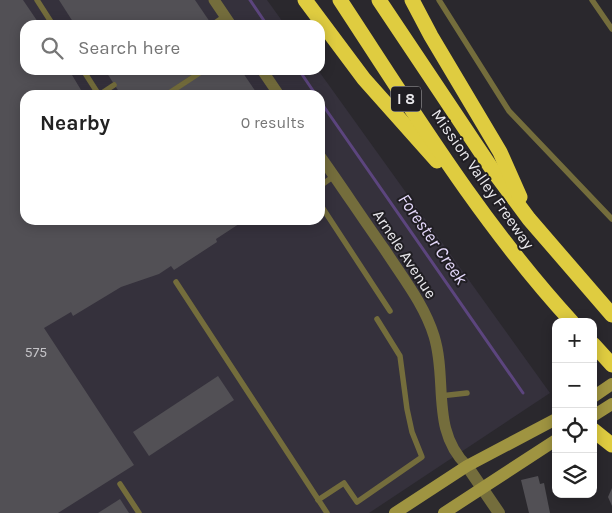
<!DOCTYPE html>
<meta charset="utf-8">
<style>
:root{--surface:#fff;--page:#f2f2f2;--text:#222;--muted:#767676;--line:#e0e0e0}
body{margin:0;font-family:Karla,sans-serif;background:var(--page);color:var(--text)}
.controls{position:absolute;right:15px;bottom:15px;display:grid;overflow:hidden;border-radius:10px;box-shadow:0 2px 12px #0003}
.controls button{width:45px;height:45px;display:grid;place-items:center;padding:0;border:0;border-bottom:1px solid var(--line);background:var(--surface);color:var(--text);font:25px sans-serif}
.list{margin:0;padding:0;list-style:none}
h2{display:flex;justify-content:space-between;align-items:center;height:65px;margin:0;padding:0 20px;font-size:21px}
h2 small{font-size:16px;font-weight:400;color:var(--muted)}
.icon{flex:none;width:28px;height:28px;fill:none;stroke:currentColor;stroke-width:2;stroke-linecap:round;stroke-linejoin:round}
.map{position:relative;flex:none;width:612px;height:513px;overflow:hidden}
.search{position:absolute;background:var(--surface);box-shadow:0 2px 12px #0003;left:20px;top:20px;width:305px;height:55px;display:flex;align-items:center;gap:12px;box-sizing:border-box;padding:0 18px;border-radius:15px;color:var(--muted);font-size:19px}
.panel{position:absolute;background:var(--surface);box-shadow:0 2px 12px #0003;left:20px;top:90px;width:305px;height:135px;border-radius:15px}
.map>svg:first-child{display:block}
.built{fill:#35313c;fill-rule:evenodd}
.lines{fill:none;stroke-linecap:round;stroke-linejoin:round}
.stream{stroke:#5c457e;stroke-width:3}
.building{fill:#525055}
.service{stroke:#746d3c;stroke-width:5.5}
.minor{stroke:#746d3c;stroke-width:11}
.tertiary{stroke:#746d3c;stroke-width:12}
.secondary{stroke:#9f9441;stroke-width:12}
.motorway{stroke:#dfcc40;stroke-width:15}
.labels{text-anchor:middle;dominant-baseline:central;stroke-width:4;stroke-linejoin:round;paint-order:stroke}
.number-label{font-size:14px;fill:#c4c3c7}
.shield{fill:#201e23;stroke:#adacb0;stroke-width:1}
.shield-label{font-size:15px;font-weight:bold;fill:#eae9ed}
.street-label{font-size:16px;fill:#eae9ed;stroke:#201e23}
.water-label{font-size:18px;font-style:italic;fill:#e6dafd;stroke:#201e23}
</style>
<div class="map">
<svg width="612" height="513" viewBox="0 0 612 513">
<rect width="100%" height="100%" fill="#2a282d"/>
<path class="built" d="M0,0h267l18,25h-260v45h293l232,323 -181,120h-369zM25,95h295v125h-295z"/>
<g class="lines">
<g class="stream">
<polyline points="250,0 267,25"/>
<polyline points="299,70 316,95"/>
<polyline points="320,101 523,393"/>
</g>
</g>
<g class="building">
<polygon points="0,0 23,0 40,25 25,25 25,70 69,70 84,95 25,95 25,220 245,220 216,239 217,242 174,270 171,266 159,274 121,287 73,316 71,312 44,328 134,465 58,513 0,513"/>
<polygon points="59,0 195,0 212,25 75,25"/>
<polygon points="105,70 199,70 162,95 121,95"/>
<polygon points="206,70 241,70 258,95 168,95"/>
<polygon points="218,376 234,400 149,456 133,432"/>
<polygon points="538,476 540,484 544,483 550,513 529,513 521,480"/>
<polygon points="612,488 612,506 608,497"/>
<polygon points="120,499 129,513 98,513"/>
</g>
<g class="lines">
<g class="service">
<polyline points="37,0 53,25"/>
<polyline points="439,0 509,111 612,219"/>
<polyline points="592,0 612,29"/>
<polyline points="212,25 225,16"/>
<polyline points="83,70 99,95"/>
<polyline points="99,95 114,85"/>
<polyline points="166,95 204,70"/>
<polyline points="320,186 334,176"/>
<polyline points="320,204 390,311"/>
<polyline points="176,282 327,513"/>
<polyline points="440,396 467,393"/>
<polyline points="120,484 139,513"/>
<polyline points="318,500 344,483 357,502 422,457 412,432 407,409 400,356 377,319"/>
</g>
<g class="minor">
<polyline points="214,0 231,25"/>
<polyline points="262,70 279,95"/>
<path d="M320,156c22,31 43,63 65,94 18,28 39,54 49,86 14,45 -4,94 33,130"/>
</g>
<polyline class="tertiary" points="467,466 499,513"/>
<g class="secondary">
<polyline points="593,397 612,384"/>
<polyline points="593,416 612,404"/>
<polyline points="395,513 467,466 556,419"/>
<polyline points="444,513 556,440"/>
</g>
<g class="motorway">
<polyline points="305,0 364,79 437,161"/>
<path d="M340,0c73,111 142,224 232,322"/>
<polyline points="379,0 494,172 529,219 612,315"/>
<polyline points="412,0 431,36 500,152 520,197"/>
<polyline points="593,344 612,365"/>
<polyline points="593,430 612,445"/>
</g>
</g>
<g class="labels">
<g class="number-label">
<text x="36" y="352">575</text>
</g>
<rect class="shield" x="391" y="86.5" width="30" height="25" rx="4"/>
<g class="shield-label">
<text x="406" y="99">I 8</text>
</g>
<g class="street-label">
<text transform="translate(483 179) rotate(55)">Mission Valley Freeway</text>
<text transform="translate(405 254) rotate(57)">Arnele Avenue</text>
</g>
<g class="water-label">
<text transform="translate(433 239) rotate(55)">Forester Creek</text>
</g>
</g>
</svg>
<div class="controls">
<button>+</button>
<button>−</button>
<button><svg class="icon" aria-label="locate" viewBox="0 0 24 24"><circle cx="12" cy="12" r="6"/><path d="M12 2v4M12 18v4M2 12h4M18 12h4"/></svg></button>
<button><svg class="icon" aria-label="layers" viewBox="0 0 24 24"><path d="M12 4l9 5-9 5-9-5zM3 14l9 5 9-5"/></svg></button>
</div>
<div class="search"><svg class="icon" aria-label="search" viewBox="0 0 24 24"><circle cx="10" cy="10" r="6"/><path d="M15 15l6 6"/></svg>Search here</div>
<section class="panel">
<h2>Nearby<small>0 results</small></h2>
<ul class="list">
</ul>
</section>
</div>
